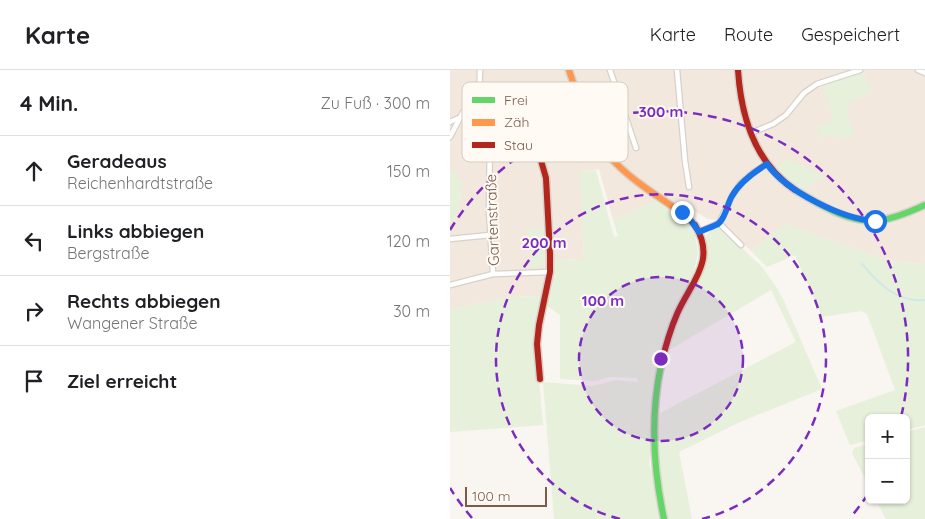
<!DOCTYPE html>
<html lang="de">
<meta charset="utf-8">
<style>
:root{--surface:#fff;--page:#f6f6f6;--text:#202124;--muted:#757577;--line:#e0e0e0}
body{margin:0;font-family:Quicksand,sans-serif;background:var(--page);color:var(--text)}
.controls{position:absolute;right:15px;bottom:15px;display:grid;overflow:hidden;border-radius:8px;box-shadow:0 1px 4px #0004}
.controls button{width:45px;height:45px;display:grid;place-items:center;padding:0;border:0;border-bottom:1px solid var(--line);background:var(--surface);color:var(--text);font:25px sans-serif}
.scale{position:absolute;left:15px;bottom:12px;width:82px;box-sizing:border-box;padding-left:5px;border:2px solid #7a5c4d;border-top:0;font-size:14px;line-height:18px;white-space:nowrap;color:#7a5c4d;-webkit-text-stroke:4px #fffaf3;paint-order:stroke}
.stop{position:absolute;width:15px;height:15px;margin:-11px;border:4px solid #1a73e8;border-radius:50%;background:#fff}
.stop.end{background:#1a73e8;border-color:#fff;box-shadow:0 1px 5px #0008}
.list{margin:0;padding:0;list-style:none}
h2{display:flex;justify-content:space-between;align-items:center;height:65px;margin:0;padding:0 20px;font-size:21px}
h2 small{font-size:16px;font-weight:400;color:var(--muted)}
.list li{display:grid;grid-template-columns:32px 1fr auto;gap:15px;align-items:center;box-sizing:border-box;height:70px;padding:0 20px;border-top:1px solid var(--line)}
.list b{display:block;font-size:19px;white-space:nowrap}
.list p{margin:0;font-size:16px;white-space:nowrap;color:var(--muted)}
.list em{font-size:16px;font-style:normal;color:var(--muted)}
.icon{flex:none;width:28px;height:28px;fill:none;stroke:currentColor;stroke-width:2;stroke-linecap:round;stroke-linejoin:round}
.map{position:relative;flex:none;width:475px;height:449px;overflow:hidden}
header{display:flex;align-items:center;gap:30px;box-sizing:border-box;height:70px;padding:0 25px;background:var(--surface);border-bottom:1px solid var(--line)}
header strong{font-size:24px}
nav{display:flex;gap:28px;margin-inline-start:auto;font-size:18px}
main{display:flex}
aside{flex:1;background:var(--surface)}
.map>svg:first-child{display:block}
.residential{fill:#f2e8de;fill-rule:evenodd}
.green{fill:#e7f0db}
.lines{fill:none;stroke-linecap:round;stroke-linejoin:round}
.stream{stroke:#d0e8ea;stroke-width:2}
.street-casing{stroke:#d7d1cb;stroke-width:7}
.fast-casing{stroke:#d9d2cb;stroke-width:9}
.slow-casing{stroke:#d9d2cb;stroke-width:9}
.jam-casing{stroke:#d9d2cb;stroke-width:9}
.street{stroke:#fefefd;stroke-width:4.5}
.fast{stroke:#63d668;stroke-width:6}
.slow{stroke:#ff974d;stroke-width:6}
.jam{stroke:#b3261e;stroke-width:6}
.route{stroke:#1a73e8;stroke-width:6}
.ring{fill:none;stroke:#7b2cbf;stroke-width:2.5;stroke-dasharray:9 6}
.labels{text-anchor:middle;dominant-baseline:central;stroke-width:4;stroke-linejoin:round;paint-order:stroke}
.street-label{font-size:15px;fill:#7a5c4d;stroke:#fffaf3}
.key{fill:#fffaf3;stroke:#d7cbc1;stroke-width:1}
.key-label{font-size:14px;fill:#7a5c4d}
.centre{fill:#7b2cbf;stroke:#fffaf3;stroke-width:2.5}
.ring-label{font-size:15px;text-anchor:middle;font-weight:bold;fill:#7b2cbf;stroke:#fffaf3;stroke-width:4;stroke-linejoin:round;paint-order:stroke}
</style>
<header>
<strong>Karte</strong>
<nav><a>Karte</a><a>Route</a><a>Gespeichert</a></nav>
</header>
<main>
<aside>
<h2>4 Min.<small>Zu Fuß · 300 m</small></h2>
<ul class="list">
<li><svg class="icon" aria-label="ahead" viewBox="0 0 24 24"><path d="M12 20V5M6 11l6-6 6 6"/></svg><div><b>Geradeaus</b><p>Reichenhardtstraße</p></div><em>150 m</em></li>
<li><svg class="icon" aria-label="left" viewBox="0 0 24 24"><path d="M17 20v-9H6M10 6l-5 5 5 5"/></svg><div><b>Links abbiegen</b><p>Bergstraße</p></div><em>120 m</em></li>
<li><svg class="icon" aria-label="right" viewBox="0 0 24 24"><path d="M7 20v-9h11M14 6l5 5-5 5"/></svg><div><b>Rechts abbiegen</b><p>Wangener Straße</p></div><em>30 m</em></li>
<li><svg class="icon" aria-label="arrive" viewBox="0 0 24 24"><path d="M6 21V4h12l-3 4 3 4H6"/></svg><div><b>Ziel erreicht</b></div></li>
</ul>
</aside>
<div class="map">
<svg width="475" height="449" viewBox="0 0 475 449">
<rect width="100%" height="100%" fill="#f9f5f0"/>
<path class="residential" d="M0,0h475v194l-36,-3 -104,-37 -34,27 -32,-31 -11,-1 -13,-8 -12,-6h-3l-15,-8 -52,23 -14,-51 -18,3 3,87 -29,1 -1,20 -6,18 -7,-2 -32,1 -59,13v-86h3l9,-30 -5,-15v-7h-7zM413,2l9,20 -26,11zM376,107l-24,11 -15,-8z"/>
<g class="green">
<polygon points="413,2 422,22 396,34 399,43 397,45 405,65 393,69 380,65 370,69 366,57 384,49 372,16"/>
<polygon points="338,88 376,107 352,118 337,110 326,98"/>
<polygon points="146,100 164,167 168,166 163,150 206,131 234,150 240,157 245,164 248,183 243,205 218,258 203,314 200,346 201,381 199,395 204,409 211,449 104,449 93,312 142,316 166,310 188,312 187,308 159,307 146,311 110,309 110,245 96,235 104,210 105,190 134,189 130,102"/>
<polygon points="0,102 7,102 7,109 13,112 12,124 3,155 0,154"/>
<polygon points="335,154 439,191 475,194 475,355 456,360 456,348 419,348 419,370 401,375 399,373 386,341 445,320 417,244 411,241 372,247 345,185 317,197 301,181"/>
<polygon points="266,157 269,157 312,197 327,218 334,231 372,319 290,352 229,382 242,449 216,449 205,374 206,345 346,272 321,220 216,282 224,258 257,191 256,165"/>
<polygon points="95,158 95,193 90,198 81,198 78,159"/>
<polygon points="91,226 85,264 93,355 0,362 0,240 59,227"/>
<polygon points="475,357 475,449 436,449 426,430 456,430 456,362"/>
<polygon points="419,374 419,416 402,383 404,378"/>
</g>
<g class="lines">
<path class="stream" d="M412,194c16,19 35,39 63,36"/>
<defs>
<g id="street">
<polyline points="30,0 29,33 34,51 40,66 46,70 82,87 97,86 101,80 117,47 122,41 131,36"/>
<polyline points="160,0 186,78"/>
<polyline points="227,0 235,91 239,117"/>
<polyline points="468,0 475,3"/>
<polyline points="0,52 9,48"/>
<polyline points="301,63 323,54 336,45 354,23 367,14 410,0"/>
<polyline points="40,66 39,141 43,204"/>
<polyline points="0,67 13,42 29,33"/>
<polyline points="269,153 291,175"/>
<polyline points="249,162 269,153 282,126 290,114 304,102 317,94"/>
<polyline points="0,169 40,165"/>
<polyline points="0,215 43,204 100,202"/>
</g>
<g id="fast">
<path d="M345,120c25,15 57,35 86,30 16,-2 30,-9 44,-15"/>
<path d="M211,295c-11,52 -8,103 3,154"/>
</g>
<path id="slow" d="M119,0c18,55 25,81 74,116 17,13 37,23 52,39"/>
<g id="jam">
<path d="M288,0c3,47 17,93 57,120"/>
<polyline points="90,87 96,108 100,184 100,202 89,255 87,274 90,309"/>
<path d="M211,295c4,-17 9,-35 16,-51 14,-32 40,-53 18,-89"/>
</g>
</defs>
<use href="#street" class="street-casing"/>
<use href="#fast" class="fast-casing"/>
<use href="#slow" class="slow-casing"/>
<use href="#jam" class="jam-casing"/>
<use href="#street" class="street"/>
<use href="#fast" class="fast"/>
<use href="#slow" class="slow"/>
<use href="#jam" class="jam"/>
</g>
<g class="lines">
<path class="route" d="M232,142l10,10 7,10c6,-3 13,-5 19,-8 8,-6 9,-20 14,-28 8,-14 22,-24 35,-32 19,27 75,55 108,57"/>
</g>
<circle cx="211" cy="289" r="82" fill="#7b2cbf" fill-opacity=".12"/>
<g class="ring">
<circle cx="211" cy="289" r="82"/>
<path d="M170 449A165 165 0 1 1 252 449"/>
<path d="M418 424A247 247 0 0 1 400 448M22 448A247 247 0 0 1 0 418M0 160A247 247 0 0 1 451 347"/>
</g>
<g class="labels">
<g class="street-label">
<text transform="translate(42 150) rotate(-92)">Gartenstraße</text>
</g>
</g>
<rect x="12" y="12" width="166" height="80" rx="8" class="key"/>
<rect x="22" y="27" width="23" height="6" fill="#63d668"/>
<rect x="22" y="49" width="23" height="7" fill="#ff974d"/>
<rect x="22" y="72" width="23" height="6" fill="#b3261e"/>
<g class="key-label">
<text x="54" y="35">Frei</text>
<text x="54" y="57">Zäh</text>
<text x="54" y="80">Stau</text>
</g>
<circle cx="211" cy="289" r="8" class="centre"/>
<g class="ring-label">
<text x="211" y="47">300 m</text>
<text x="94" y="178">200 m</text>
<text x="153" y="236">100 m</text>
</g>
</svg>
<div class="controls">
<button>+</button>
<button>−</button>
</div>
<div class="scale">100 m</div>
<div class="stop" style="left:425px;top:151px"></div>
<div class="stop end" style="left:232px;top:142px"></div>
</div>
</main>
